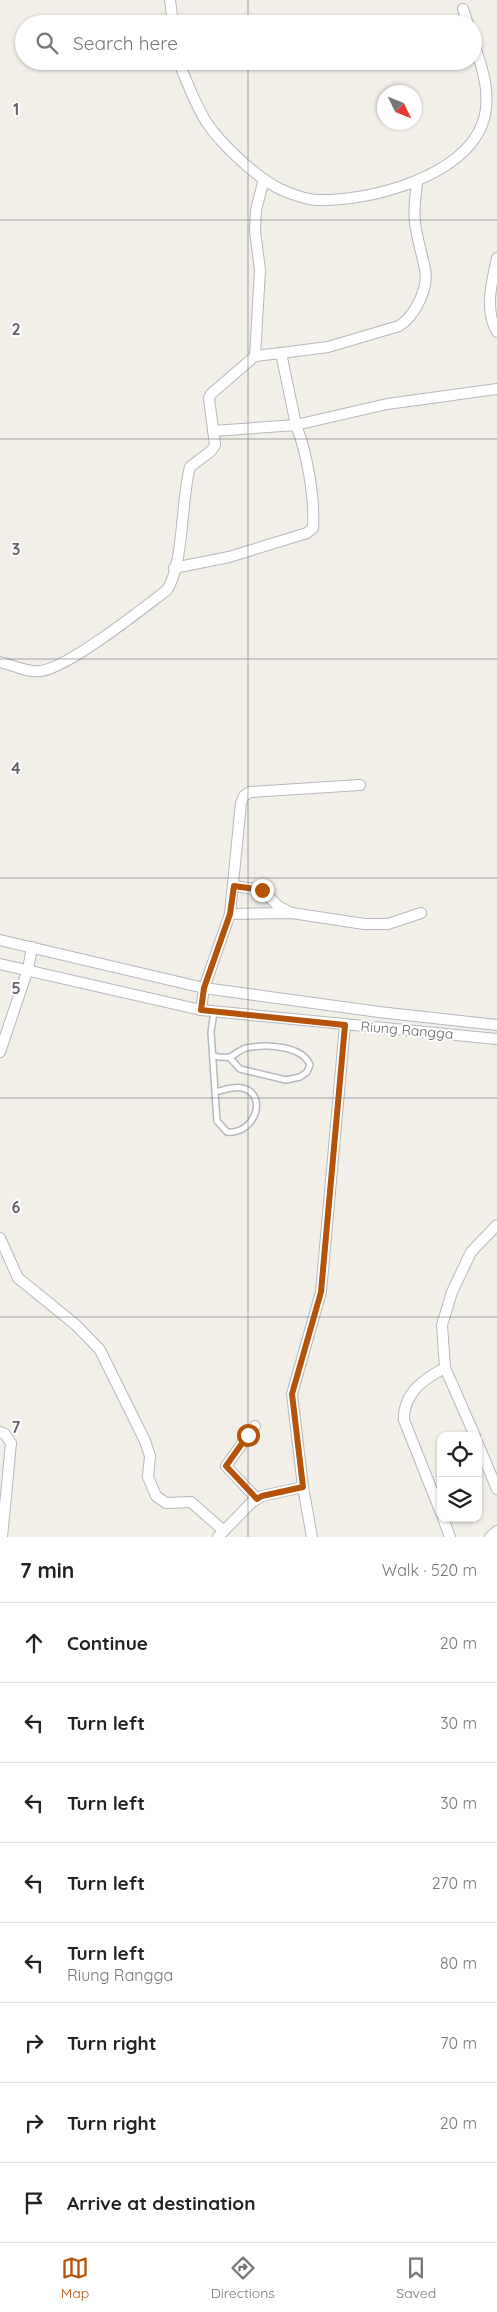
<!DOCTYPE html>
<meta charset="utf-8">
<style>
:root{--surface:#fff;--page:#f2f2f2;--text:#222;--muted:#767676;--line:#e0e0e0;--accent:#b45309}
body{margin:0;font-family:Quicksand,sans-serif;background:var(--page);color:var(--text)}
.controls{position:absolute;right:15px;bottom:15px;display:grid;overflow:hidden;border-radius:10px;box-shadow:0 1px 4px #0004}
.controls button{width:45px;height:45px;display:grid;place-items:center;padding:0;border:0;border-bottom:1px solid var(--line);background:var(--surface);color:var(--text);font:25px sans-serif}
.compass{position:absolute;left:377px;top:85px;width:45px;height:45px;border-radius:50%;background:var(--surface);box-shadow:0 1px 4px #0004;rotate:133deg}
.stop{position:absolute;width:15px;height:15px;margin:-11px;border:4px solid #b45309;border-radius:50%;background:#fff}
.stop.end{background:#b45309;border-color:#fff;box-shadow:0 1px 5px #0008}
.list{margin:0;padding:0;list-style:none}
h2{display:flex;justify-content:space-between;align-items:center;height:65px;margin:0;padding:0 20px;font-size:21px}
h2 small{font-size:16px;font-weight:400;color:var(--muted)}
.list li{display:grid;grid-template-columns:32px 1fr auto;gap:15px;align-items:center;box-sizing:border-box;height:80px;padding:0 20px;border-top:1px solid var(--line)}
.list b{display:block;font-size:19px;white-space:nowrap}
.list p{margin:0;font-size:16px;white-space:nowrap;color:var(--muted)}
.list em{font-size:16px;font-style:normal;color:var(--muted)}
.icon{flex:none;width:28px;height:28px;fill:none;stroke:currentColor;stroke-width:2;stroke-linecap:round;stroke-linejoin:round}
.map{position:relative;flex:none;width:497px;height:1537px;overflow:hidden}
.search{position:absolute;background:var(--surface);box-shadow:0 1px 4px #0004;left:15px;right:15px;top:15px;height:55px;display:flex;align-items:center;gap:12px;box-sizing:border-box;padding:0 18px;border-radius:28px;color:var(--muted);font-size:19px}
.sheet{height:705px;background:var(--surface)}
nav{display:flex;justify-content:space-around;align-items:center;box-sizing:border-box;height:70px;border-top:1px solid var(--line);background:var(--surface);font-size:14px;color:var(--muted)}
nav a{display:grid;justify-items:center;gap:2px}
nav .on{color:var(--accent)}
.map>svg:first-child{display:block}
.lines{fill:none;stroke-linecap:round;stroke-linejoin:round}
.lane-casing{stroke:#b5b8bc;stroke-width:8}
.street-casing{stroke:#b5b8bc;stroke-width:12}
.lane{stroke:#fff;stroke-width:5}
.street{stroke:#fff;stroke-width:10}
.route{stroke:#b45309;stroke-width:6}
.grid{fill:none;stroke:#5f6368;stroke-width:1;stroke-opacity:0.55}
.labels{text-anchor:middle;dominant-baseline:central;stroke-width:4;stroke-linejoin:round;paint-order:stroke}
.street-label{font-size:14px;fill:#5f6368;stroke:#fff}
.grid-label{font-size:16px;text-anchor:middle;font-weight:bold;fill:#5f6368;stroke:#fff;stroke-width:4;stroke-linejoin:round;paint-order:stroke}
</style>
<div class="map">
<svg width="497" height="1537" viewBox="0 0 497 1537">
<rect width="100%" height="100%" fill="#f1efe8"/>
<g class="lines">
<defs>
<g id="lane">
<path d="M214,1012l-3,20 6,89 10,11c28,3 42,-38 15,-44 -8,-2 -18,2 -27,4"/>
<path d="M213,1056c5,1 11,2 16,1 5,-1 10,-7 17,-9 19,-4 56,-3 64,17l-3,7 -7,5 -14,3 -46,-11 -10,-11"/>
</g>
<g id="street">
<polyline points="170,0 173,24"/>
<polyline points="463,9 468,24"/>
<path d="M178,61c9,20 17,44 29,62 15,22 50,55 73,66 10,5 26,10 36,11 52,2 149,-23 167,-78 9,-27 -1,-56 -10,-81"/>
<path d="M497,258c-5,23 -13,52 0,74"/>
<path d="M281,353l47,-6 71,-21c16,-10 30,-38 26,-57 -3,-15 -8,-30 -10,-46 -2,-13 1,-28 2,-42"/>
<polyline points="255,356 260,270 255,231 256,210 264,179"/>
<path d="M174,568l55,-11 78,-24 6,-5c2,-30 -6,-75 -17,-103l-83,6"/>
<path d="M0,662c13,3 28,11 41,9 28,-4 101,-62 126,-81 17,-26 14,-91 23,-123l21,-16 4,-6 -6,-47 2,-4 44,-38 26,-3 15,72 91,-21 110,-15"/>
<polyline points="234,886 262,890 278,906 289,912"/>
<polyline points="230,914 292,913 364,924 388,924 421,913"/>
<polyline points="0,940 204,988 379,1012 497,1025"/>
<polyline points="0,964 201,1010 497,1039"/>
<polyline points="201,1010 204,988 230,914 241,803 244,796 250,792 360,785"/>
<polyline points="0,1052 28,969 32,947"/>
<polyline points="0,1238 18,1278 76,1325 100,1350 145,1441 150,1456 148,1477 156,1496 166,1503 191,1502 224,1531"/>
<polyline points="255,1426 226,1466 257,1499"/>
<polyline points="0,1432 5,1434 11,1443 2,1537"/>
<polyline points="475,1436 445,1368 442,1325 452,1292 471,1252 497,1225"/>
<polyline points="478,1444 497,1489"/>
<path d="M441,1513l-37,-93c-1,-26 19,-41 41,-52"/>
<polyline points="443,1518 450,1537"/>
<polyline points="218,1537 251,1503 262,1496 303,1487"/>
<polyline points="312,1537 303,1487 292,1394 321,1292 345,1025"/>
<polyline points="490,1537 497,1531"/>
</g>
</defs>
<use href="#lane" class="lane-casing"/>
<use href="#street" class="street-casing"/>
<use href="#lane" class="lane"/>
<use href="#street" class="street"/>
</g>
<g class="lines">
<polyline class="route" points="248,1435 226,1466 257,1499 262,1496 303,1487 292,1394 321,1292 345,1025 201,1010 204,988 230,914 234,886 262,890"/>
</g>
<path class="grid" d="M248,0v24M248,61v1476M0,220h497M0,439h497M0,659h497M0,878h497M0,1098h497M0,1317h497"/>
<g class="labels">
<g class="street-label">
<text transform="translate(407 1030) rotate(5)">Riung Rangga</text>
</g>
</g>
<g class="grid-label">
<text x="16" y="115">1</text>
<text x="16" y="335">2</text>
<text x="16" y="555">3</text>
<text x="16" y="774">4</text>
<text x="16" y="994">5</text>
<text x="16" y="1213">6</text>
<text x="16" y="1433">7</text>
</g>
</svg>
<div class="controls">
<button><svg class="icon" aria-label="locate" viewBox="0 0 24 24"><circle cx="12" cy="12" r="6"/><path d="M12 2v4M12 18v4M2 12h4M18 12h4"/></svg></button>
<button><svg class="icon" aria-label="layers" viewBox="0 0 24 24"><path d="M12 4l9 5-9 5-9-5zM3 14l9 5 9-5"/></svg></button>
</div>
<svg class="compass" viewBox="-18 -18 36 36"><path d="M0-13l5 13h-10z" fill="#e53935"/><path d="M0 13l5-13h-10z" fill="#767676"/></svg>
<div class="stop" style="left:248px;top:1435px"></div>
<div class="stop end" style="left:262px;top:890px"></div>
<div class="search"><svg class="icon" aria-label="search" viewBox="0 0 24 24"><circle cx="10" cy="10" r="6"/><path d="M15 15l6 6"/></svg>Search here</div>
</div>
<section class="sheet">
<h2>7 min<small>Walk · 520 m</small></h2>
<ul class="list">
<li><svg class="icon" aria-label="ahead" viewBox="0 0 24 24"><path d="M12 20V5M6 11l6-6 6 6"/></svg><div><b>Continue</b></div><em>20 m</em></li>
<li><svg class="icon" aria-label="left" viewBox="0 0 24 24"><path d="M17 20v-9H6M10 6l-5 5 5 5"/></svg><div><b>Turn left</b></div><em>30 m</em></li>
<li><svg class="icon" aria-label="left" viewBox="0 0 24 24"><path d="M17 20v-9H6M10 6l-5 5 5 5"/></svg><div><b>Turn left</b></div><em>30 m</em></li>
<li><svg class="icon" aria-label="left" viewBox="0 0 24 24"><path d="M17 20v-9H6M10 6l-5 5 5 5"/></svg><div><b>Turn left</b></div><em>270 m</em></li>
<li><svg class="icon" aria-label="left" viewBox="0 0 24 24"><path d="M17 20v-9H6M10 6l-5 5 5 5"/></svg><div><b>Turn left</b><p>Riung Rangga</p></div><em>80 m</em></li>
<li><svg class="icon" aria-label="right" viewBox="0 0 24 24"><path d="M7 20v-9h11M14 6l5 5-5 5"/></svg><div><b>Turn right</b></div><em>70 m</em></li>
<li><svg class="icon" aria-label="right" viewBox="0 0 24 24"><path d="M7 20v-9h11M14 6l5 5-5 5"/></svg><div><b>Turn right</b></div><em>20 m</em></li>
<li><svg class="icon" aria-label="arrive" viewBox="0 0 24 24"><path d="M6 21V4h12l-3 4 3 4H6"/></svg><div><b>Arrive at destination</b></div></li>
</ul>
</section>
<nav>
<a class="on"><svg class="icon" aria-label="map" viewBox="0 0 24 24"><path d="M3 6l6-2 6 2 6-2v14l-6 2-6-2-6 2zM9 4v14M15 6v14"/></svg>Map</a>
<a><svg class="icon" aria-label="directions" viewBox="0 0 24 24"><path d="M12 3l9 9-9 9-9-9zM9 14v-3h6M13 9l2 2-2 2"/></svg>Directions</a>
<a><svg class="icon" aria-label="saved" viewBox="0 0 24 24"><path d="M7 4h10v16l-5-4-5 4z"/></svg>Saved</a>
</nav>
